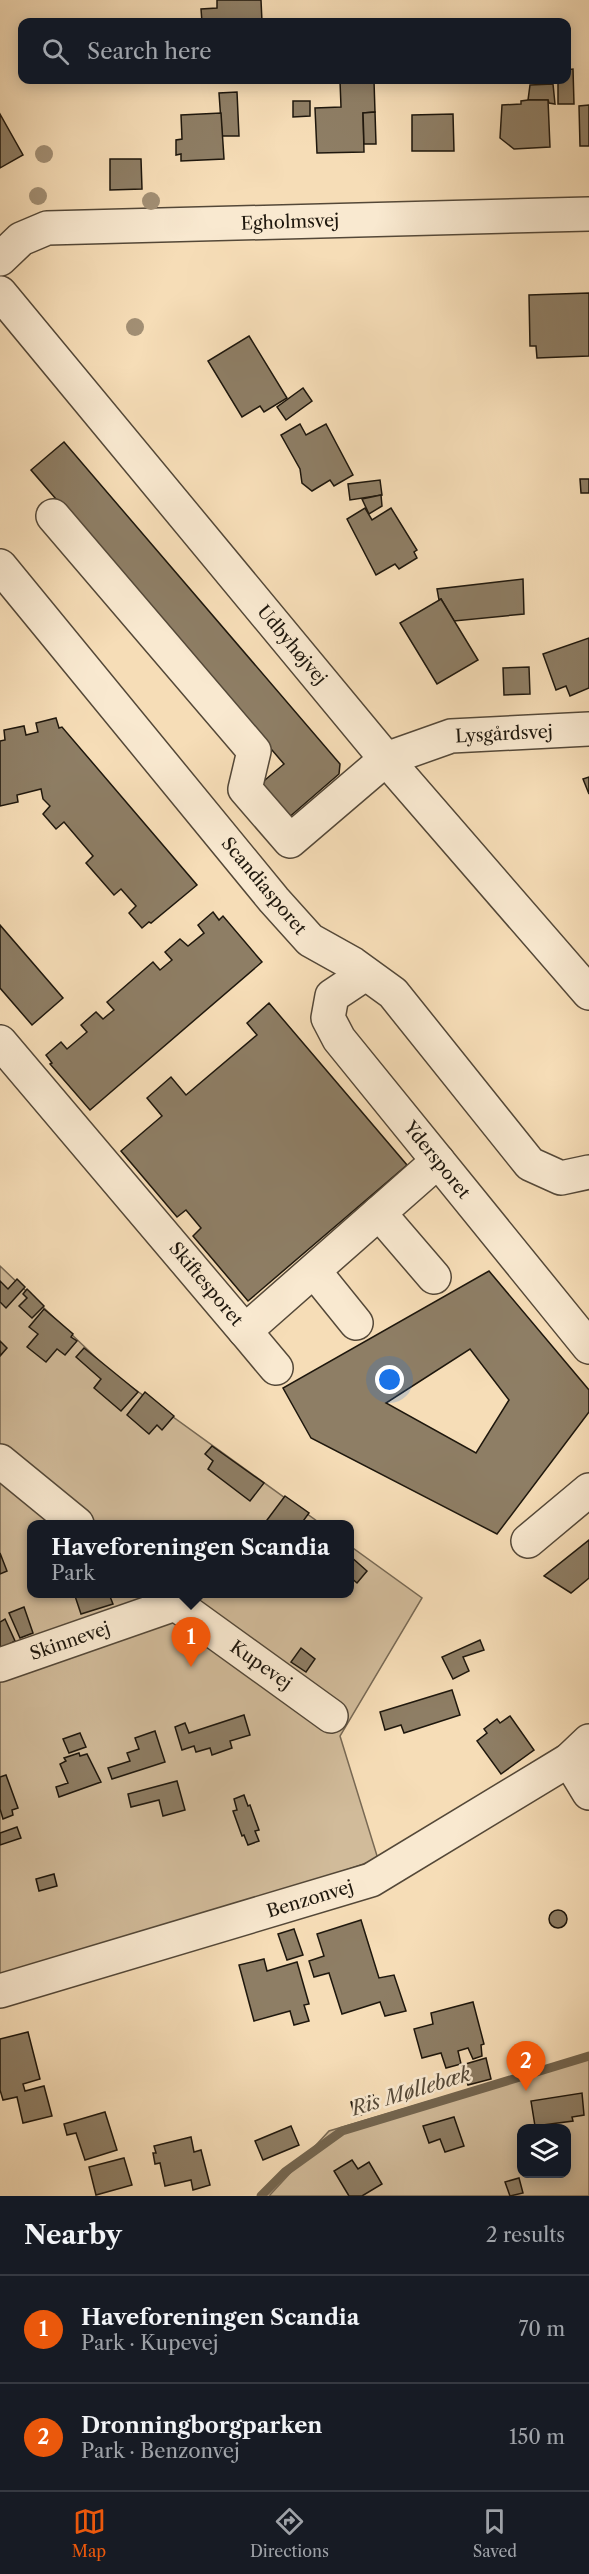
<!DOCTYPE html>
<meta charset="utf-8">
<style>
:root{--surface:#171b24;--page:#242831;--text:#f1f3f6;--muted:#9ea1a6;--line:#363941;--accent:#ea580c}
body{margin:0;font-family:"Libre Caslon Text",serif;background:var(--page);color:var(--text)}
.controls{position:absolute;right:18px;bottom:18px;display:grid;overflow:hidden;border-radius:12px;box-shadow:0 3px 15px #0003}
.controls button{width:54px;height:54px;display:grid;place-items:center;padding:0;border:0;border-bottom:2px solid var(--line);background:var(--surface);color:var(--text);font:30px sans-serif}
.you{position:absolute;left:390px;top:1380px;width:21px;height:21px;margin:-15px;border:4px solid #fff;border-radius:50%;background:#1a73e8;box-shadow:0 0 0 9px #1a73e833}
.badge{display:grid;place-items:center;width:39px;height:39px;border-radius:50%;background:var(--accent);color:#fff;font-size:20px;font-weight:700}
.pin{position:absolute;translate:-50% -50px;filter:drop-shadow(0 2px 3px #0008)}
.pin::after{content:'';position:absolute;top:32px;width:21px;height:18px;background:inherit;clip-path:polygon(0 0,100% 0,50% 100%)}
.popup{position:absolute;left:27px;top:1520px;width:327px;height:78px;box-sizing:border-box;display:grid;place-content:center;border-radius:12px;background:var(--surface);filter:drop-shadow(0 2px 4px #0005);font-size:20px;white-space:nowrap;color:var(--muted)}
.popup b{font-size:22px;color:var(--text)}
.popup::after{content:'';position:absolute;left:50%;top:100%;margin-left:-12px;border:12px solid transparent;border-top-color:var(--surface)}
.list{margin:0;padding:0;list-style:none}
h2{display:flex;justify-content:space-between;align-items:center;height:78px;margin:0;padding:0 24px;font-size:26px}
h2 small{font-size:20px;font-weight:400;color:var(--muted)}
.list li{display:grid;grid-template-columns:39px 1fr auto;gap:18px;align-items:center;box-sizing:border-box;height:108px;padding:0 24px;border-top:2px solid var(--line)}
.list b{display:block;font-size:22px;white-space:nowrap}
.list p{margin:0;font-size:20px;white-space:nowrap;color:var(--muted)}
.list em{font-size:20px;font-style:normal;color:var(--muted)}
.icon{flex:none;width:33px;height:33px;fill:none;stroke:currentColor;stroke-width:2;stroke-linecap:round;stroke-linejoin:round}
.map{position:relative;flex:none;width:589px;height:2196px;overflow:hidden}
.search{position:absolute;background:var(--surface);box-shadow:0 3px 15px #0003;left:18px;right:18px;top:18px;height:66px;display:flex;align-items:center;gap:15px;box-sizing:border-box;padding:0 21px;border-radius:12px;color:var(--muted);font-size:22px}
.sheet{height:294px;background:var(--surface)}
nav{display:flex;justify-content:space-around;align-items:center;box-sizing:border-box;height:84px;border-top:2px solid var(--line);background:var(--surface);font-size:16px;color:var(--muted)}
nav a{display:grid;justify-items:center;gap:3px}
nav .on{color:var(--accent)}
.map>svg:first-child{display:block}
.green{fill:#d1bb9a;stroke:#786954;stroke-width:1.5;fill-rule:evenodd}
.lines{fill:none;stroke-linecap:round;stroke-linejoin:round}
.stream{stroke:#746650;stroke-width:9}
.building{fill:#8e7e65;stroke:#1e170d;stroke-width:1.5;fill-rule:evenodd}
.minor-casing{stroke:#544838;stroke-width:36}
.minor{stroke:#f9e9d0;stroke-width:33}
.tree{fill:#a28f74}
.labels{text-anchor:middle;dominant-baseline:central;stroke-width:5;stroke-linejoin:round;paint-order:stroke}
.street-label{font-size:18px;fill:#1e170d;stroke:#f9e9d0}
.water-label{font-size:20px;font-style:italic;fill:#574b3a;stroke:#f9e9d0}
</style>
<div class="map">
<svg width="589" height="2196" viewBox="0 0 589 2196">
<rect width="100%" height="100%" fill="#f6ddb7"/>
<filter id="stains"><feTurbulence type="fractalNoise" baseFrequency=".00333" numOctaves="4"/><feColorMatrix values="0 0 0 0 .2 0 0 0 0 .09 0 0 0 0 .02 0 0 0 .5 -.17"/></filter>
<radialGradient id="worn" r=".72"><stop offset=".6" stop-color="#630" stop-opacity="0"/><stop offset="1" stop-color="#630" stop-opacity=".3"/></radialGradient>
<g class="green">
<polygon points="0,1266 111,1372 321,1524 32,1524 32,1594 350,1594 350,1546 422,1598 340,1736 378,1859 0,1989"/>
<path d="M589,2054v142h-320l60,-65zM522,2128h44v46h-44z"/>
</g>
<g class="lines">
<polyline class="stream" points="261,2196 285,2172 342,2131 589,2056"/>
</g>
<g class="building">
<polygon points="217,0 261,0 262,22 202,22 201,9 217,8"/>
<polygon points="573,69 574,104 558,104 558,80 566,80 566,70"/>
<polygon points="360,80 374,81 375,112 363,113 364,152 317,153 315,108 341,107 340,81"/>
<polygon points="553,84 555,104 549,103 548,100 528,100 530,85"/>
<polygon points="237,92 239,136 222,136 219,93"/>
<polygon points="528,100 548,100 550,147 514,149 500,138 502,105 521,104 521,101"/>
<polygon points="293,101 310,101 310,116 293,117"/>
<polygon points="589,105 589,146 580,146 579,106"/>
<polygon points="375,112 376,144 364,144 363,113"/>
<polygon points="221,113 224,159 181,161 181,154 176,155 176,140 182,139 181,115"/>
<polygon points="0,114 23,155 0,168"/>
<polygon points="453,114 454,151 412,151 412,115"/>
<polygon points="110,159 141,159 142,189 110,190"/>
<polygon points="589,293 589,356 537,358 536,346 530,346 529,295"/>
<polygon points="249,336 287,398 264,412 260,406 242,417 208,361"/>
<polygon points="303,388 312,401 286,420 277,407"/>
<polygon points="300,424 306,435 326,424 353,475 334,486 330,480 312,491 302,483 300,469 281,435"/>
<polygon points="64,442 340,764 339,774 287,819 259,785 284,764 31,470"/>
<polygon points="580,479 589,479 589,493 581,493"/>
<polygon points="380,480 382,495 350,500 348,484"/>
<polygon points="381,495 382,506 369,514 362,499"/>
<polygon points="365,508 372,520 391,508 417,550 414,552 417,558 399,569 395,564 376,575 347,519"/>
<polygon points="523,579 524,614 454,621 441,599 439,600 437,589"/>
<polygon points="441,599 478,660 437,684 400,623"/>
<polygon points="589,638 589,688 570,696 566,686 556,690 543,654"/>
<polygon points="529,667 530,694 504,695 503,668"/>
<polygon points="56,718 59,728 62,727 197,885 151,923 149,922 142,928 129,913 136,906 121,889 114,895 86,863 93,856 64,822 56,829 43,814 50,806 43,799 41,789 17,795 18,802 0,806 0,741 5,740 4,730 24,726 26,735 38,732 36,723"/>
<polygon points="589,777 589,794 583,779"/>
<polygon points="213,912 219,920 223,916 262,962 90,1110 50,1064 52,1063 46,1055 61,1042 67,1049 87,1032 81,1025 96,1012 103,1019 114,1010 107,1002 153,962 160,970 172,960 165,952 180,939 188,946 204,933 198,925"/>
<polygon points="0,925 63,998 32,1025 0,988"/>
<polygon points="269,1003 407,1165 248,1301 193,1236 201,1228 186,1210 177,1217 121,1151 162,1116 147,1098 171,1077 186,1095 257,1035 247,1023"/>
<path d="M489,1271l100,119v22l-92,122 -186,-96 -28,-50zM470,1349l39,51 -33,53 -90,-50z"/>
<polygon points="17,1279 25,1287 6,1308 0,1302 0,1281 8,1289"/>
<polygon points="27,1289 44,1306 32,1318 19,1306 27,1298 23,1294"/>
<polygon points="44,1309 73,1334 71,1337 77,1341 65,1355 57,1349 46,1362 27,1347 38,1334 29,1327"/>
<polygon points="0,1341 7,1348 0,1356"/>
<polygon points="84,1348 138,1392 121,1411 94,1388 101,1379 76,1357"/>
<polygon points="145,1392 174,1416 162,1430 157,1425 149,1434 127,1415"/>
<polygon points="212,1446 264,1483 250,1501 208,1469 213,1461 205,1454"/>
<polygon points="285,1496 309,1513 301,1524 264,1524"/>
<polygon points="589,1540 589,1578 571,1593 544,1576"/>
<polygon points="0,1553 7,1571 0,1574"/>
<polygon points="350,1556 367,1571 357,1583 350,1577"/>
<polygon points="81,1594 109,1594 113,1604 81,1614 75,1596"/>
<polygon points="24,1607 33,1633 20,1638 9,1613"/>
<polygon points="5,1619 15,1641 0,1649 0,1622"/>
<polygon points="480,1640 484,1650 463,1657 469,1671 453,1679 442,1657"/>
<polygon points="301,1648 315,1659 306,1672 291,1662"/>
<polygon points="452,1690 460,1715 404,1733 401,1725 385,1730 380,1712"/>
<polygon points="244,1715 250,1735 230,1741 232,1748 212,1755 210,1748 196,1752 194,1746 182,1750 175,1727 185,1723 189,1733"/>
<polygon points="510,1716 534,1750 501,1774 477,1741 487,1733 484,1729 497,1719 500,1723"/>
<polygon points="155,1731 165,1762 112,1779 108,1768 130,1761 127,1753 139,1749 135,1738"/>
<polygon points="80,1733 86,1747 69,1753 63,1739"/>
<polygon points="79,1753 80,1756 87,1754 101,1782 59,1797 56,1787 68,1783 60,1764 66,1761 64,1758"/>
<polygon points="6,1775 18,1808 12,1810 13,1815 3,1819 0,1809 0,1777"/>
<polygon points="177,1781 185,1810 163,1816 159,1800 131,1807 128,1794"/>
<polygon points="244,1795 248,1806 250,1805 259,1830 255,1831 259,1841 248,1845 244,1835 242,1836 233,1811 237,1810 234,1799"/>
<polygon points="17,1827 21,1838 0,1845 0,1833"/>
<polygon points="54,1874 57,1886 39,1891 36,1879"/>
<circle cx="558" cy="1919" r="9"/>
<polygon points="361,1920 379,1978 394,1975 406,2011 385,2016 380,2002 342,2014 329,1973 314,1977 309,1961 324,1956 317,1934"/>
<polygon points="294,1929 303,1955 287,1960 278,1934"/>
<polygon points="264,1959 267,1971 297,1962 309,2004 304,2005 309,2021 294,2025 290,2011 254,2021 239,1965"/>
<polygon points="473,2002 484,2044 481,2045 482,2056 473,2059 468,2048 458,2051 461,2064 446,2068 441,2053 422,2058 414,2029 433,2024 431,2013"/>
<polygon points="28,2032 40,2079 23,2084 25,2091 44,2086 52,2116 23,2123 17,2097 3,2100 0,2090 0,2039"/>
<polygon points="486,2058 491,2079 468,2085 462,2065"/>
<polygon points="582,2093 584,2115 572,2117 573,2121 535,2126 531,2101"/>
<polygon points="373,2095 378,2109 355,2117 351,2102"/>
<polygon points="105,2112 117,2150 85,2160 76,2133 67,2135 64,2124"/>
<polygon points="454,2117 464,2146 445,2152 440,2139 429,2143 423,2126"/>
<polygon points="291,2126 299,2145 263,2160 255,2141"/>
<polygon points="191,2137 194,2152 201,2150 210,2185 193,2190 191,2180 165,2186 160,2163 155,2164 153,2153 156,2153 154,2146"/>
<polygon points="124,2158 132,2185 96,2195 89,2167"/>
<polygon points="352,2160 358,2169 369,2162 382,2184 362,2196 349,2196 334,2171"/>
<polygon points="519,2178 523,2193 510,2196 505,2182"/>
</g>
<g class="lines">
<defs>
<g id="minor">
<polyline points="0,259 21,239 47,228 589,214"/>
<polyline points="0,293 386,759 589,993"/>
<polyline points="53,516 254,751 245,789 290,841 386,759 451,736 589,729"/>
<polyline points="0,566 274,900 310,940 353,964 393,993 530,1164 561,1178 589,1172"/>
<polyline points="365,974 332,996 328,1018 339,1039 589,1347"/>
<polyline points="0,1042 245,1331 438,1161"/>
<polyline points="379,1213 434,1277"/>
<polyline points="314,1271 356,1323"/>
<polyline points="245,1331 276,1368"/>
<polyline points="0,1461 77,1524"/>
<polyline points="528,1541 589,1490"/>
<polyline points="162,1594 331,1716"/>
<polyline points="0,1665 175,1604"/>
<polyline points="569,1760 589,1793"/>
<polyline points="0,1991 371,1880 569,1760 589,1741"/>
</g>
</defs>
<use href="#minor" class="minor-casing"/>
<use href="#minor" class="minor"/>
</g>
<g class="tree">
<circle cx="44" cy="154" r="9"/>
<circle cx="38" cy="196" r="9"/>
<circle cx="151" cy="201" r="9"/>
<circle cx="135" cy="327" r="9"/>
</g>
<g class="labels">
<g class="street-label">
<text transform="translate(290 222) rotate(-2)">Egholmsvej</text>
<text transform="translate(292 645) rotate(50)">Udbyhøjvej</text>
<text transform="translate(504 734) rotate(-3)">Lysgårdsvej</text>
<text transform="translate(264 886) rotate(50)">Scandiasporet</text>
<text transform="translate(437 1160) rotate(51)">Ydersporet</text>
<text transform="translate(206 1284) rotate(50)">Skiftesporet</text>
<text transform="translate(70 1641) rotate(-19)">Skinnevej</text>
<text transform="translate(261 1665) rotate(35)">Kupevej</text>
<text transform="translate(310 1899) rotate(-17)">Benzonvej</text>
</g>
<g class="water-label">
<text transform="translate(411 2091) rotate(-17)">Ris Møllebæk</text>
</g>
</g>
<rect width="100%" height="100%" filter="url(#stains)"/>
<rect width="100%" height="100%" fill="url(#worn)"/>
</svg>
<div class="controls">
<button><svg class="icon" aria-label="layers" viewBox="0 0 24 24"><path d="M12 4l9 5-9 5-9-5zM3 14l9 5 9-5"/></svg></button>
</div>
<div class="you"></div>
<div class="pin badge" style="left:191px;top:1667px">1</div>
<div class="popup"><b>Haveforeningen Scandia</b>Park</div>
<div class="pin badge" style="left:526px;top:2091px">2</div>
<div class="search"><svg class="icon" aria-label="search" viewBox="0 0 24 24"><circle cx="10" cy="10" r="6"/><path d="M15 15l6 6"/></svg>Search here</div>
</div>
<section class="sheet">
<h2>Nearby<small>2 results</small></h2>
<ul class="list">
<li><span class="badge">1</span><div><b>Haveforeningen Scandia</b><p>Park · Kupevej</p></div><em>70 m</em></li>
<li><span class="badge">2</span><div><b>Dronningborgparken</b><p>Park · Benzonvej</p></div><em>150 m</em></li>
</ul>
</section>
<nav>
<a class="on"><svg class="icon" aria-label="map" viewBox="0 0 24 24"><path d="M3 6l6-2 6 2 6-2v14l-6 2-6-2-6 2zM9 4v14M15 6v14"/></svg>Map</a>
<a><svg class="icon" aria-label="directions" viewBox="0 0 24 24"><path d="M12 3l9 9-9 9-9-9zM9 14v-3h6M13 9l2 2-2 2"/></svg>Directions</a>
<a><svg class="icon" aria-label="saved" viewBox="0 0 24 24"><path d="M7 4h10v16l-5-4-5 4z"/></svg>Saved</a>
</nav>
